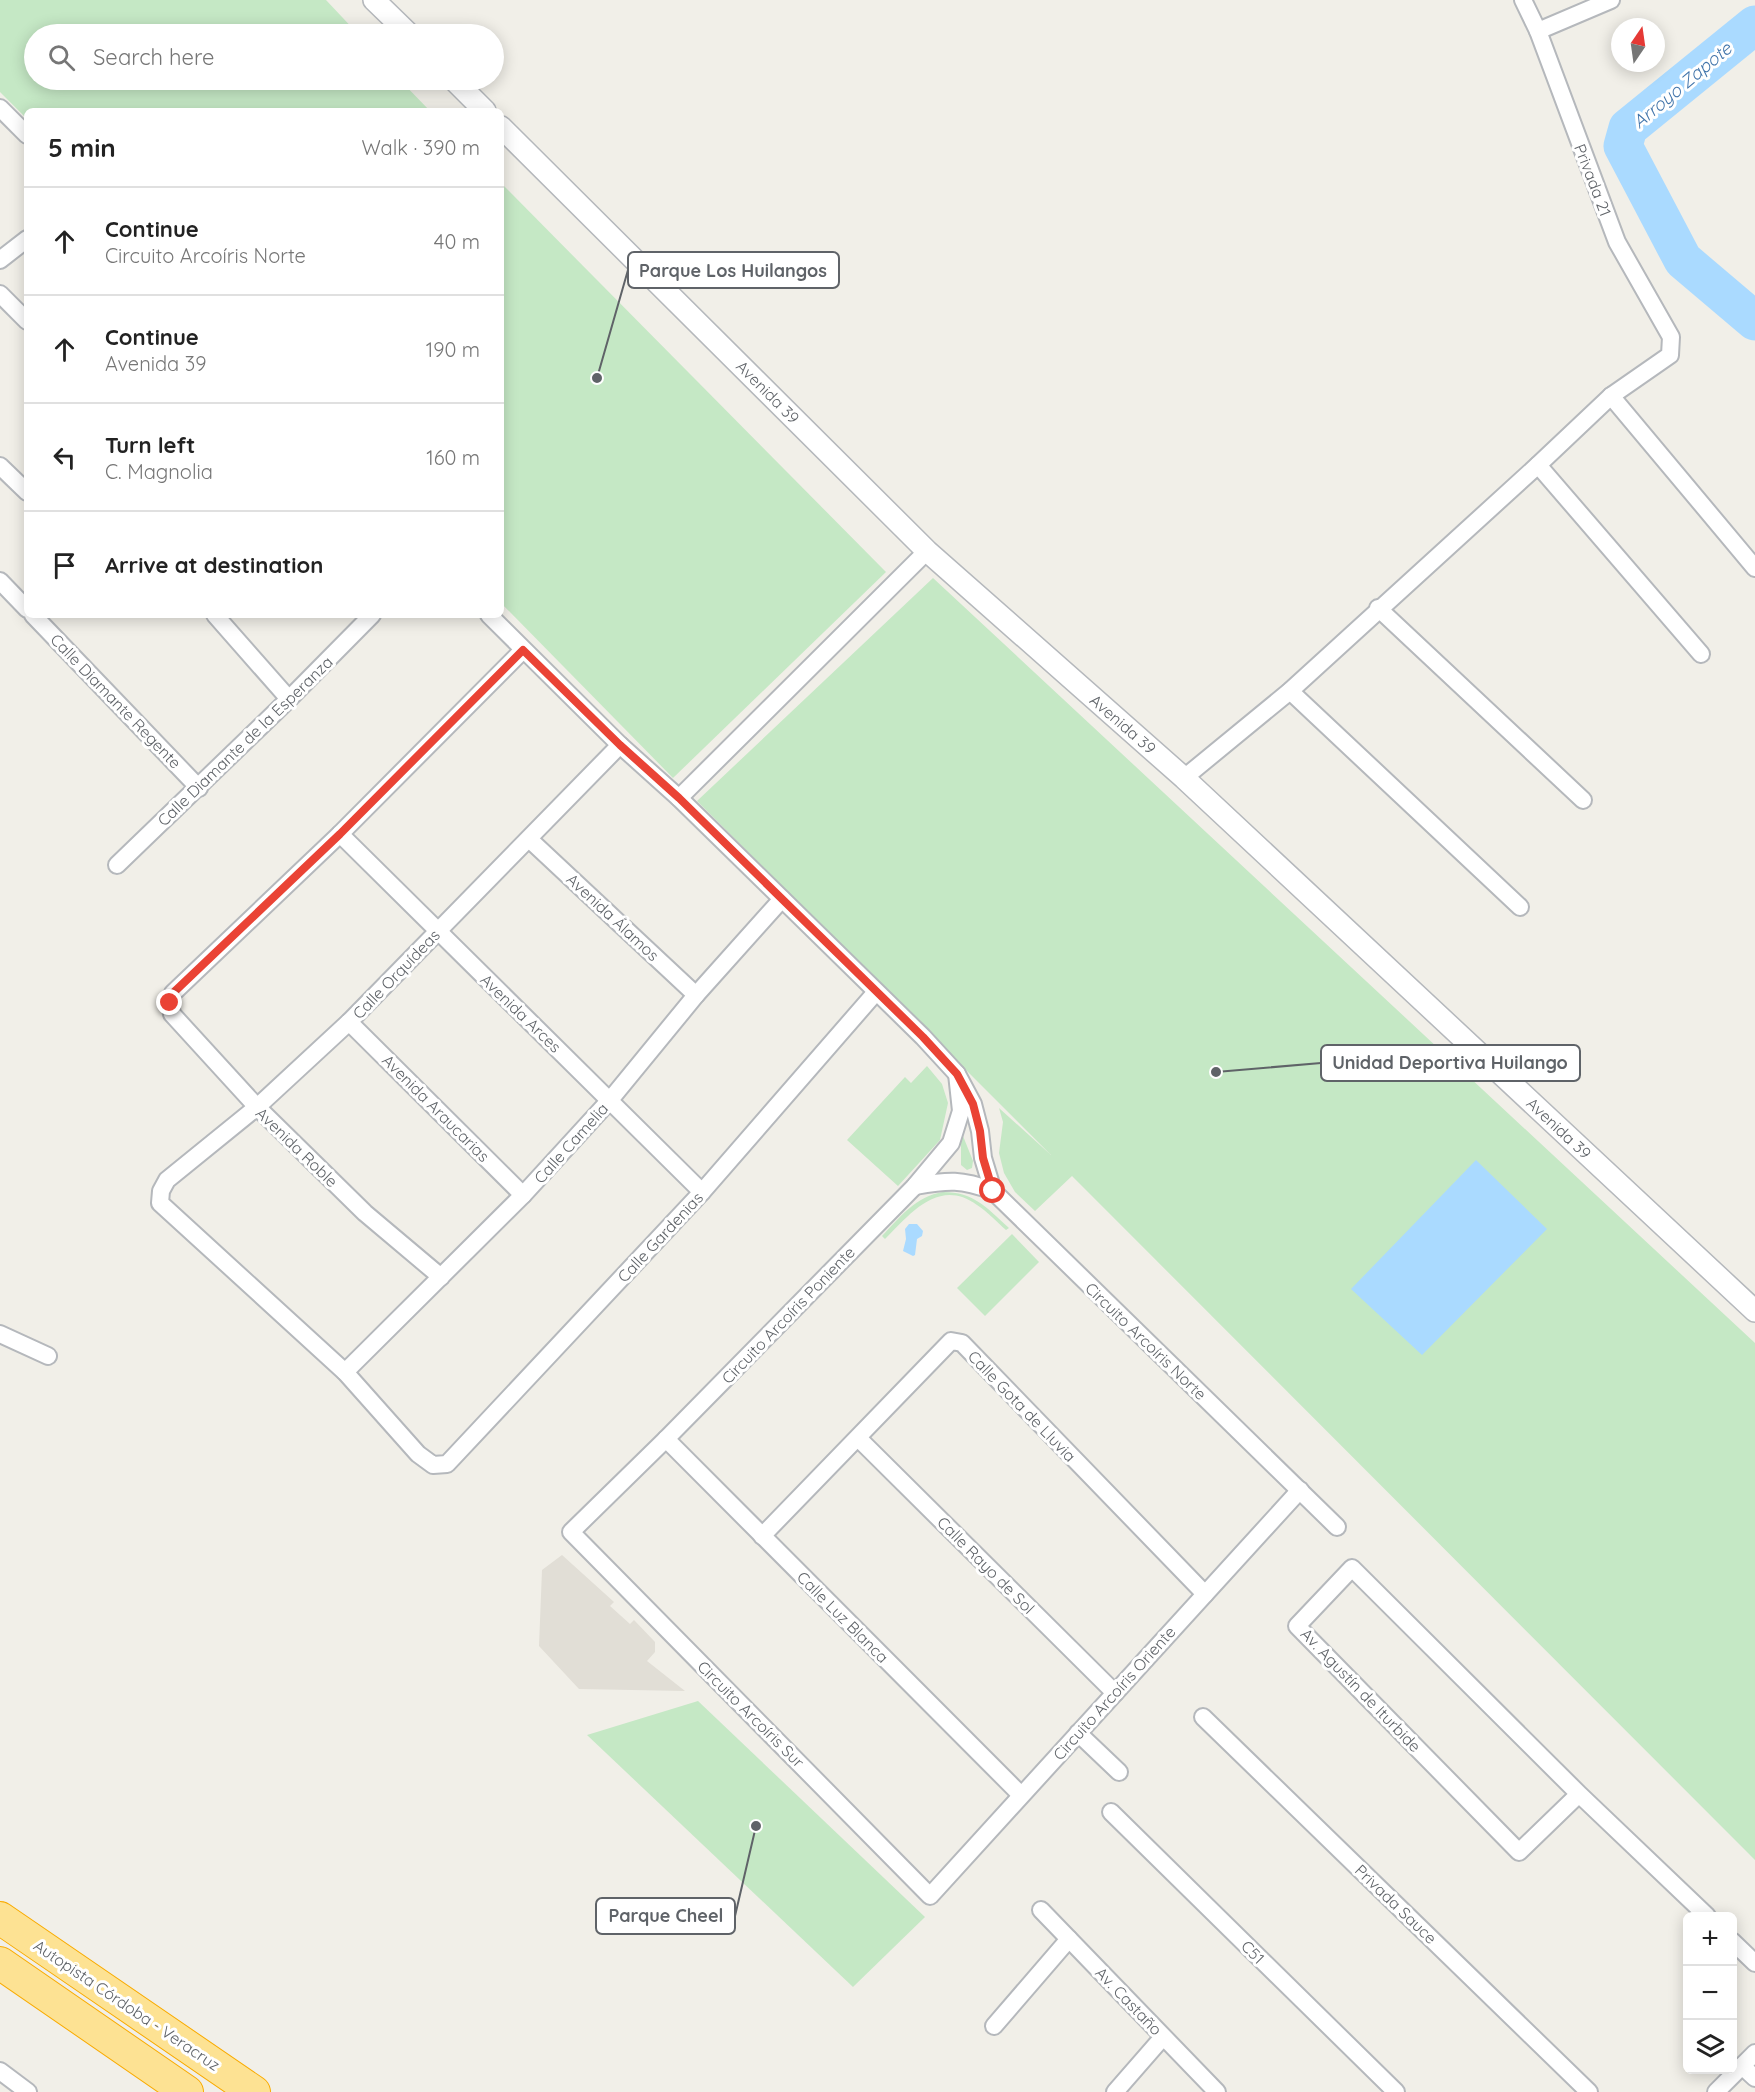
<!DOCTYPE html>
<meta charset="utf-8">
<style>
:root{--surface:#fff;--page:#f2f2f2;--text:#222;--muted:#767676;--line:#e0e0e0}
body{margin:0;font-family:Quicksand,sans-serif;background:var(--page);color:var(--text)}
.controls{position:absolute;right:18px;bottom:18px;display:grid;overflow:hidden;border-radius:9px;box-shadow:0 3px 15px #0003}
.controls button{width:54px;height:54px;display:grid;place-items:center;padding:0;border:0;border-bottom:2px solid var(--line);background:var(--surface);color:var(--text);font:30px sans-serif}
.compass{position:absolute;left:1611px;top:18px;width:54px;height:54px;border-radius:50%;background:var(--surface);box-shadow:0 3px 15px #0003;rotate:13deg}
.stop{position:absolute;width:18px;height:18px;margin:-14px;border:4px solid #ea4335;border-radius:50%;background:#fff}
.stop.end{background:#ea4335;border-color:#fff;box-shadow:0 2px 6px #0008}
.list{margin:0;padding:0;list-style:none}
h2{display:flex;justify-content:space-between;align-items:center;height:78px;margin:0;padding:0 24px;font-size:26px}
h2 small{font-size:20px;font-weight:400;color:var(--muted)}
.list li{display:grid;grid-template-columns:39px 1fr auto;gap:18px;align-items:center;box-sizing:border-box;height:108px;padding:0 24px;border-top:2px solid var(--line)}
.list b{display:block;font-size:22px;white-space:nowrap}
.list p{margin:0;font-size:20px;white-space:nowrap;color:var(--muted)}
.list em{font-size:20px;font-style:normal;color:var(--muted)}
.icon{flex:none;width:33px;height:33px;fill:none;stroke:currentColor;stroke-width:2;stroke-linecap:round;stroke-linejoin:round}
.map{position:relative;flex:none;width:1755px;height:2092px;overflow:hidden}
.search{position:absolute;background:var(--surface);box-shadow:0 3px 15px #0003;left:24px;top:24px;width:480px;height:66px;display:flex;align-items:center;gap:15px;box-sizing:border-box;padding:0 21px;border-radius:33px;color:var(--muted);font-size:22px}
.panel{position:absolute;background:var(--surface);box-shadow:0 3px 15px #0003;left:24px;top:108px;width:480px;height:510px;border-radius:9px}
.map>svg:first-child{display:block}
.education{fill:#e1ded6}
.green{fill:#c5e8c5}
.water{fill:#aadaff}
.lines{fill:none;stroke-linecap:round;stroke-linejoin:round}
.river{stroke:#aadaff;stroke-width:39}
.minor-casing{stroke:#b5b8bc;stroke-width:20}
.tertiary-casing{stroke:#b5b8bc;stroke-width:24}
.motorway-casing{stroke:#f9ab00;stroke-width:34}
.minor{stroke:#fff;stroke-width:16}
.tertiary{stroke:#fff;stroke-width:21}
.motorway{stroke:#fde293;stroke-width:32}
.route{stroke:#ea4335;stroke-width:8}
.labels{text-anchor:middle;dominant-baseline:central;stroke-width:6;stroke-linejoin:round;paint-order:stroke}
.street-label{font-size:16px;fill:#5f6368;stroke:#fff}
.water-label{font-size:18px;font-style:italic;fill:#4174aa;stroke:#fff}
.leader{fill:none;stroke:#5f6368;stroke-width:2}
.callout-dot{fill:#5f6368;stroke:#fff;stroke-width:2}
.callout{fill:#fff;stroke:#5f6368;stroke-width:2}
.callout-label{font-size:18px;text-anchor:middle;font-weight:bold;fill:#5f6368}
</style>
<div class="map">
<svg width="1755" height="2092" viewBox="0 0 1755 2092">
<rect width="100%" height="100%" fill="#f1efe8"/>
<polygon class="education" points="562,1555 614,1602 610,1606 630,1624 634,1620 655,1642 655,1652 647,1661 685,1691 579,1689 539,1646 542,1570"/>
<g class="green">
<polygon points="0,0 326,0 358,34 34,34 34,80 400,80 430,111 27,111 27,119 0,92"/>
<polygon points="501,183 886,572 673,778 501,603"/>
<polygon points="933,578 1755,1343 1755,1860 1072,1176 1035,1211 1015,1192 1004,1173 999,1153 1003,1122 999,1108 1051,1155 697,801"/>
<polygon points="927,1066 942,1084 948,1103 940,1140 898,1186 847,1140 905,1077 911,1083"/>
<polygon points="963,1136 973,1161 972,1168 967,1170 961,1165 961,1142"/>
<path d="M943,1192c31,0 44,16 66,36l-3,2c-9,-8 -18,-18 -29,-25 -38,-28 -67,9 -92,34l-3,-3c18,-19 34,-40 61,-44z"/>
<polygon points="1012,1234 1039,1262 985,1316 957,1288"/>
<polygon points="698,1701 925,1917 853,1987 587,1735"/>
</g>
<g class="water">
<polygon points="1476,1160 1547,1229 1422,1355 1351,1289"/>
<polygon points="909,1224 917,1224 923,1231 922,1236 917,1239 915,1255 913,1256 903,1251 906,1239 905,1229"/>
</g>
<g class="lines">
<polyline class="river" points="1755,25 1628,128 1623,146 1683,260 1755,321"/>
<defs>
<g id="minor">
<polyline points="1538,31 1611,0"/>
<polyline points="0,108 27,135"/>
<polyline points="0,260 27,239"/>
<polyline points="0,294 27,321"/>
<polyline points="1611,396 1755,568"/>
<polyline points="1538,465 1701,654"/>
<polyline points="0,466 27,492"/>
<polyline points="0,581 27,609"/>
<polyline points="1378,608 1583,800"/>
<polyline points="33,615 199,788"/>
<polyline points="215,615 289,699"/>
<polyline points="489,615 620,745 679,798 923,1037 957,1074 973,1104 980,1131 983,1158 993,1191 1337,1527"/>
<polyline points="1290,691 1520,907"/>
<polyline points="620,745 349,1022 257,1107 167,1180 161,1191 160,1203 345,1372 418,1454 433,1465 447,1464 702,1192 876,992"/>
<polyline points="1184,778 1290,691 1538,465 1611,396 1670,355 1671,337 1617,242 1538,31 1523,0"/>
<polyline points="679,798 927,551"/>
<polyline points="340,834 702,1192"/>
<polyline points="529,839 696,995"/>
<polyline points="117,865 289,699 372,615"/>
<polyline points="349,1022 523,1195"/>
<polyline points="957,1074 961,1111 951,1143 915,1186 666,1439 571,1532 930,1896 1300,1490"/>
<path d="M915,1186c34,-6 46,-7 78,5"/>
<polyline points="441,1277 365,1213 257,1107 172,1014 170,1003 173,993 340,834 523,650"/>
<polyline points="0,1334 48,1356"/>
<polyline points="345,1372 523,1195 610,1100 696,995 782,899"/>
<polyline points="858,1438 1115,1693"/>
<polyline points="666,1439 1021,1795"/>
<polyline points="762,1536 951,1341 962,1343 1205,1594"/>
<polyline points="1203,1717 1589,2092"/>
<polyline points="1078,1733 1119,1772"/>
<polyline points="1579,1794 1519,1852 1297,1626 1352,1568 1579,1794 1707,1916"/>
<polyline points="1111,1812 1396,2092"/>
<polyline points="1041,1910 1217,2092"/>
<polyline points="1732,1941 1755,1963"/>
<polyline points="994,2026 1069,1939"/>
<polyline points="1742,2066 1755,2078"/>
<polyline points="0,2071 28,2092"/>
<polyline points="1115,2092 1163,2037"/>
<polyline points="1716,2092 1755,2053"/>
</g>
<g id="tertiary">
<polyline points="374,0 409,34"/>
<polyline points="454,80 485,111"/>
<polyline points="501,127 927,551 1184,778 1755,1311"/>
</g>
<g id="motorway">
<polyline points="0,1918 254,2092"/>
<polyline points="0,1963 187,2092"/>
</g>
</defs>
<use href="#minor" class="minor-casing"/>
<use href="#tertiary" class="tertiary-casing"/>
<use href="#motorway" class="motorway-casing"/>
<use href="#minor" class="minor"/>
<use href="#tertiary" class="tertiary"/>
<use href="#motorway" class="motorway"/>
</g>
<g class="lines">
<polyline class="route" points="170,1003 173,993 340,834 523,650 620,745 679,798 923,1037 957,1074 973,1104 980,1131 983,1158 993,1191"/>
</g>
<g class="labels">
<g class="street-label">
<text transform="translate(1593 180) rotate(69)">Privada 21</text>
<text transform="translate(768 392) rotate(45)">Avenida 39</text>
<text transform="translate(116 701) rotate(46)">Calle Diamante Regente</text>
<text transform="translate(1123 724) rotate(41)">Avenida 39</text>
<text transform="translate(245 741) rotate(-44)">Calle Diamante de la Esperanza</text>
<text transform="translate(613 917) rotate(43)">Avenida Álamos</text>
<text transform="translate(396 974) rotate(-46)">Calle Orquídeas</text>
<text transform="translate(521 1013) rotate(44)">Avenida Arces</text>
<text transform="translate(436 1108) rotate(45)">Avenida Araucarias</text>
<text transform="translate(1559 1128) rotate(43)">Avenida 39</text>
<text transform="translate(571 1143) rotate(-48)">Calle Camelia</text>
<text transform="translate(297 1147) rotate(44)">Avenida Roble</text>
<text transform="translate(660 1237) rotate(-47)">Calle Gardenias</text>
<text transform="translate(788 1315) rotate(-46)">Circuito Arcoíris Poniente</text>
<text transform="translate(1146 1341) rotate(44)">Circuito Arcoíris Norte</text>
<text transform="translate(1022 1406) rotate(46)">Calle Gota de Lluvia</text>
<text transform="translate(986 1565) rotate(45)">Calle Rayo de Sol</text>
<text transform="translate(843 1617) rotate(45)">Calle Luz Blanca</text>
<text transform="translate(1361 1690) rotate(46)">Av. Agustín de Iturbide</text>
<text transform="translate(1114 1693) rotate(-48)">Circuito Arcoíris Oriente</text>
<text transform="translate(751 1714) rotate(45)">Circuito Arcoíris Sur</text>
<text transform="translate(1396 1904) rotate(44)">Privada Sauce</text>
<text transform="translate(1253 1952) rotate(45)">C51</text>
<text transform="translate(1129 2001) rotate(46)">Av. Castaño</text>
<text transform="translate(127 2005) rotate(34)">Autopista Córdoba - Veracruz</text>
</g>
<g class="water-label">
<text transform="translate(1682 85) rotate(-40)">Arroyo Zapote</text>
</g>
</g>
<path class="leader" d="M597 378L628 270M1216 1072L1321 1063M756 1826L735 1916"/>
<g class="callout-dot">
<circle cx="597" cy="378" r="6"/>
<circle cx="1216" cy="1072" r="6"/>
<circle cx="756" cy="1826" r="6"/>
</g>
<g class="callout">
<rect x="628" y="252" width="211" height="36" rx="6"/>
<rect x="1321" y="1045" width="259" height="36" rx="6"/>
<rect x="596" y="1898" width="139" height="36" rx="6"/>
</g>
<g class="callout-label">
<text x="733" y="277">Parque Los Huilangos</text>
<text x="1450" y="1069">Unidad Deportiva Huilango</text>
<text x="666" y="1922">Parque Cheel</text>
</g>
</svg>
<div class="controls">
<button>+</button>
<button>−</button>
<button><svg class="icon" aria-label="layers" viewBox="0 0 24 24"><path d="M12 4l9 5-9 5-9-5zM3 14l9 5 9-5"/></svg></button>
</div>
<svg class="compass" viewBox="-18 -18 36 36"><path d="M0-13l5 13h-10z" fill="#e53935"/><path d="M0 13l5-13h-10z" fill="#767676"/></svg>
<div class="stop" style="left:993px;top:1191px"></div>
<div class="stop end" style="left:170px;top:1003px"></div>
<div class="search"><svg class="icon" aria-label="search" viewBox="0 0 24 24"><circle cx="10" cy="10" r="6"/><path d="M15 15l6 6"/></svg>Search here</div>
<section class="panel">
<h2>5 min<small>Walk · 390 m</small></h2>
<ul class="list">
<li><svg class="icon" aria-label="ahead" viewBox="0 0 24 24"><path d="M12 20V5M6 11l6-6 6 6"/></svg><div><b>Continue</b><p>Circuito Arcoíris Norte</p></div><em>40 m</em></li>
<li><svg class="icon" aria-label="ahead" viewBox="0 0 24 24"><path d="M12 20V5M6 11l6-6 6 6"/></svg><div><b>Continue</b><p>Avenida 39</p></div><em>190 m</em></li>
<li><svg class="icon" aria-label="left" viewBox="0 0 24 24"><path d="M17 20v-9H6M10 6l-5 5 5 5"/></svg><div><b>Turn left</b><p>C. Magnolia</p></div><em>160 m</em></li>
<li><svg class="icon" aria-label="arrive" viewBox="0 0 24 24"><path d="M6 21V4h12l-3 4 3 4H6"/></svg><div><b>Arrive at destination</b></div></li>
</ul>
</section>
</div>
